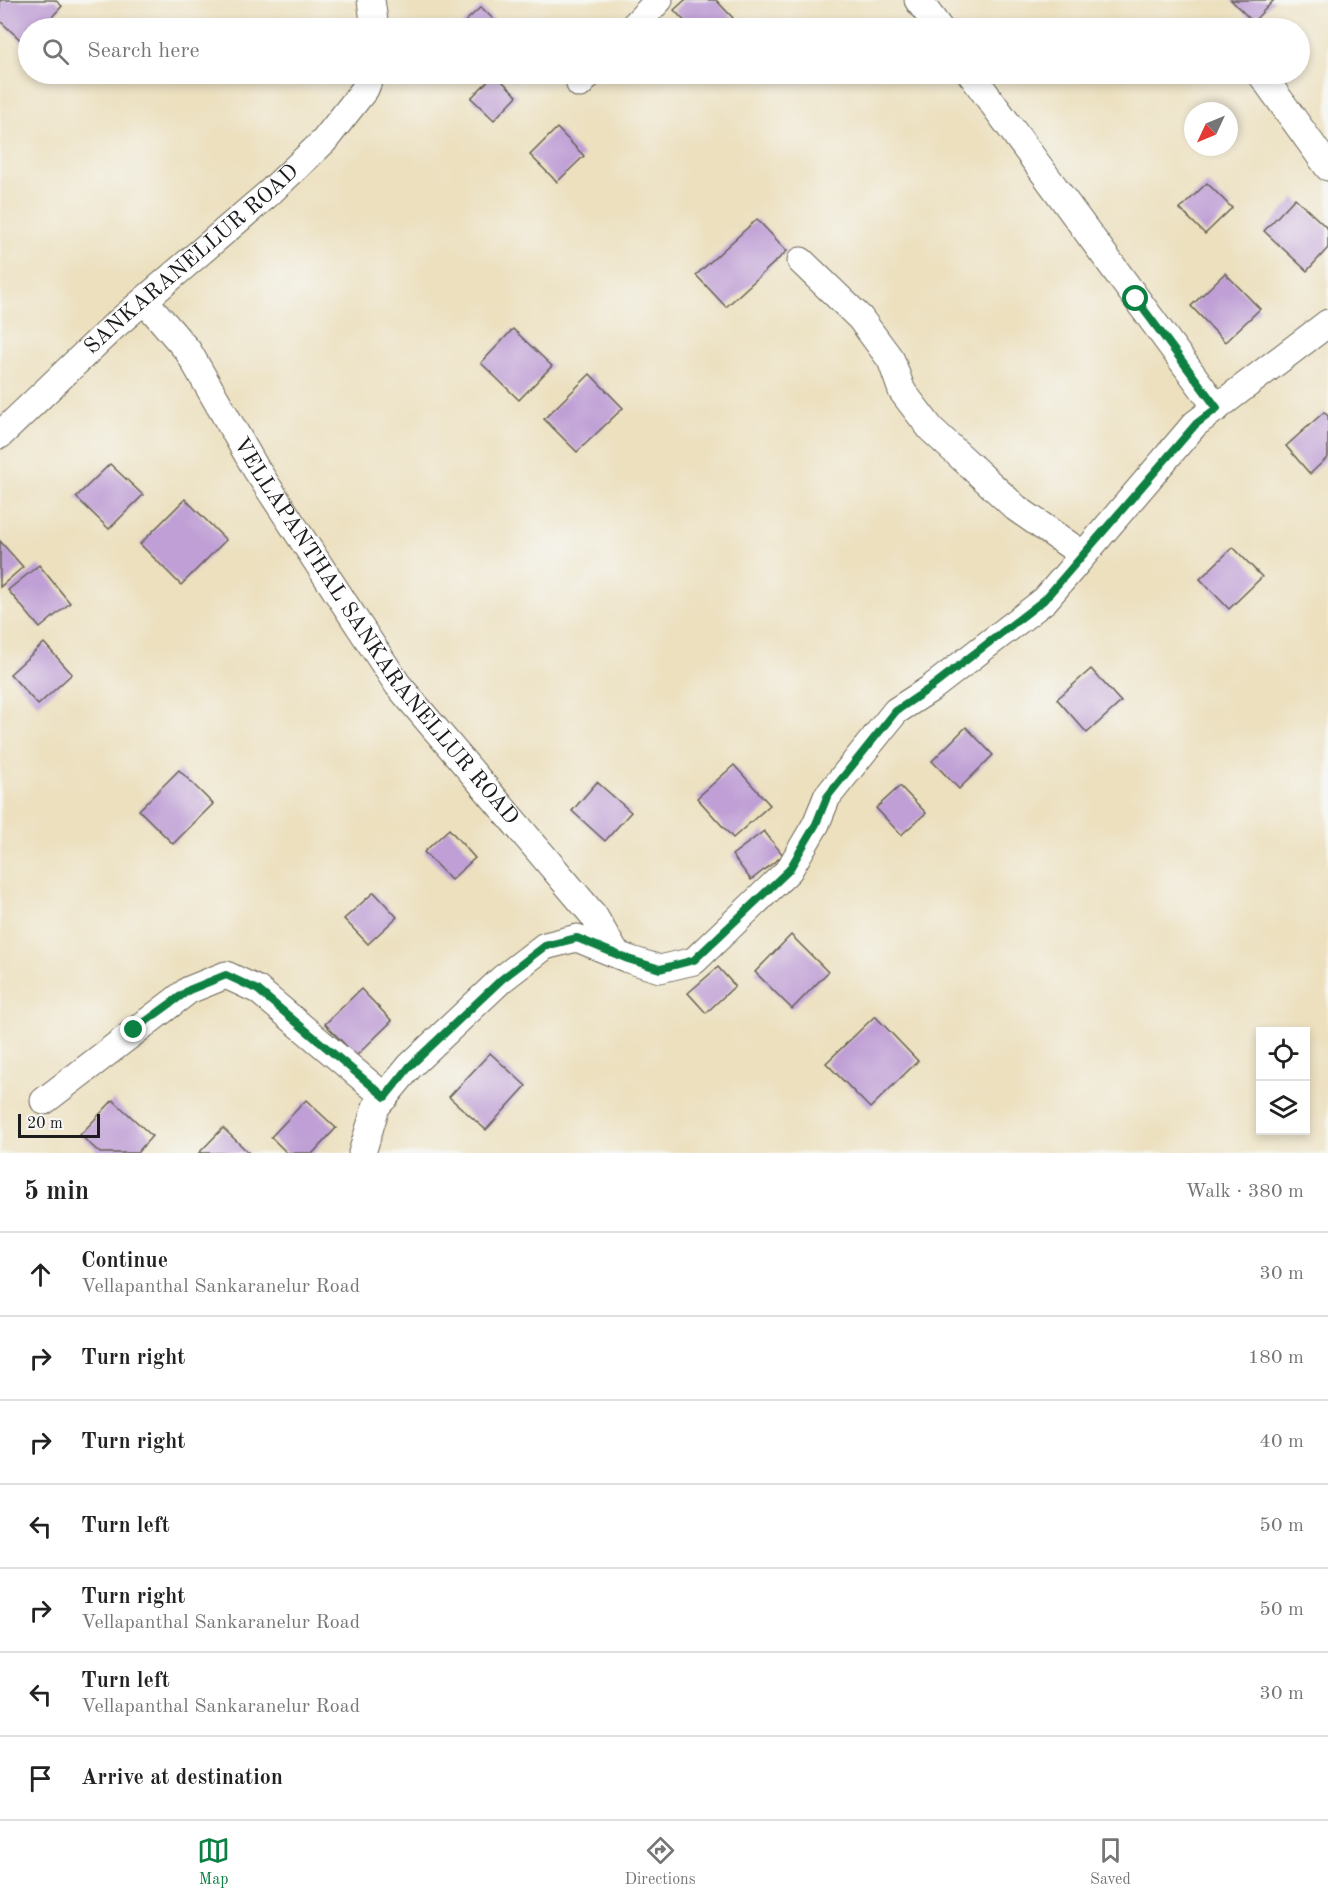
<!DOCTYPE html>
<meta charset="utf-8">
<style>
:root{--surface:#fff;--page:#f6f6f6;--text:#222;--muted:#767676;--line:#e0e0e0;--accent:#0b8043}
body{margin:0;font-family:"Old Standard TT",serif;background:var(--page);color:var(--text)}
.controls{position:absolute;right:18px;bottom:18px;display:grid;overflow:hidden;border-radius:0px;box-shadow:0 3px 9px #0003}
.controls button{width:54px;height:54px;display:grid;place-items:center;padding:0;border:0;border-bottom:2px solid var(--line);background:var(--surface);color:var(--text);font:30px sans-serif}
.compass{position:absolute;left:1184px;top:102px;width:54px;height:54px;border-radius:50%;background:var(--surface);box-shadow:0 3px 9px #0003;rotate:226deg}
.scale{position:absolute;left:18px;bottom:15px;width:82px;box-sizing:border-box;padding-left:6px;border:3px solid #1c1c1c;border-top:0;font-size:16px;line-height:21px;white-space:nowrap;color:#1c1c1c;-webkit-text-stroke:4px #f6f6f2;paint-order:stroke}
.stop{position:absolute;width:18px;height:18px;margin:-14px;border:4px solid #0b8043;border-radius:50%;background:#fff}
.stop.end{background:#0b8043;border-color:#fff;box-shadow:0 2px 6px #0008}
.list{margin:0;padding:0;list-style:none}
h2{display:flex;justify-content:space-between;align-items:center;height:78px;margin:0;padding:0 24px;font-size:26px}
h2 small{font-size:20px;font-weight:400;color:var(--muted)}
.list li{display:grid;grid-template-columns:39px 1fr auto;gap:18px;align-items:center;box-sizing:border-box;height:84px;padding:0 24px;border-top:2px solid var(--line)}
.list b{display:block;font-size:22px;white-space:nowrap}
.list p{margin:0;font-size:20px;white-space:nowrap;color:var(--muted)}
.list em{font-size:20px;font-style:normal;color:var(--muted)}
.icon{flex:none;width:33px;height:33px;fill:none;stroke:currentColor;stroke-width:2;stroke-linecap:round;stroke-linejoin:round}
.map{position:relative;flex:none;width:1328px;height:1153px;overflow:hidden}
.search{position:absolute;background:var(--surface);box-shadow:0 3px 9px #0003;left:18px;right:18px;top:18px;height:66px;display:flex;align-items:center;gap:15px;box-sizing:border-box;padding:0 21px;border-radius:33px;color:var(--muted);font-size:22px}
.sheet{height:666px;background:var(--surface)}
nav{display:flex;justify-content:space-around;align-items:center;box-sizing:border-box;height:84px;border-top:2px solid var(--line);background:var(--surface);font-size:16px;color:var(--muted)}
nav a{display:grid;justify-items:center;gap:3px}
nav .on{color:var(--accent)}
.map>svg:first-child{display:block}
.building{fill:#bf9fd5}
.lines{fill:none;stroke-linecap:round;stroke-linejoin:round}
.street-casing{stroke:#656155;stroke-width:29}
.street{stroke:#fff;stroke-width:27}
.route{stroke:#0b8043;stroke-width:8}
.labels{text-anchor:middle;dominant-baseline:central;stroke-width:4.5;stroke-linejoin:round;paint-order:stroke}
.street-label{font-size:22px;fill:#1c1c1c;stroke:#f6f6f2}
</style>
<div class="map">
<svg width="1328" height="1153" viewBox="0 0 1328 1153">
<rect width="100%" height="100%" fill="#f6f6f2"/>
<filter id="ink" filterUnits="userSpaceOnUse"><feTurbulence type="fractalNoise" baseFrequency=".0167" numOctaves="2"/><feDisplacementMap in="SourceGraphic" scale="12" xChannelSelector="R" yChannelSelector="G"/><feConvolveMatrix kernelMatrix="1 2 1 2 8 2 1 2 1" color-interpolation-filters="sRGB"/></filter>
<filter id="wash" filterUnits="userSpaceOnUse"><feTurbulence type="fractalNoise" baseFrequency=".008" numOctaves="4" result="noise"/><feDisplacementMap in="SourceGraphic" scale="24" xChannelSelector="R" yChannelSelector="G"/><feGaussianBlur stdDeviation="1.35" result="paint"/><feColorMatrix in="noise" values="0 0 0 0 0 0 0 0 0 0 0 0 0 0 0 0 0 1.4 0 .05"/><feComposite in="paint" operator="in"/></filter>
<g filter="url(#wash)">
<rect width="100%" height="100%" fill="#ece0bf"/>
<g id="blocks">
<g class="building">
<polygon points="0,0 55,0 62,6 42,28 28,28 26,45 0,21"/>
<polygon points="685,0 716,0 733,18 722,28 691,28 674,10"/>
<polygon points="1231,0 1274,0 1253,22"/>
<polygon points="481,7 502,28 458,28"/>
<polygon points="495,74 517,96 494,120 471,98"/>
<polygon points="557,128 584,156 557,182 530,155"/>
<polygon points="1207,183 1232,208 1205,234 1180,209"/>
<polygon points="1295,198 1328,229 1328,248 1307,271 1264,231"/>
<polygon points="757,219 787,251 726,307 696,275"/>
<polygon points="1225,273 1260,309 1225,342 1191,306"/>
<polygon points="513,329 552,366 519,400 481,363"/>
<polygon points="590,374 623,408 577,452 544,419"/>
<polygon points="1324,412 1328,416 1328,457 1310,474 1286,446"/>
<polygon points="110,464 143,495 109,529 76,497"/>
<polygon points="185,499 226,540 181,585 140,544"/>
<polygon points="0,541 23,567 0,587"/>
<polygon points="1233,547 1262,577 1229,609 1200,579"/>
<polygon points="39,565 70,603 40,628 8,590"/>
<polygon points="44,643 72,674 38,705 10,674"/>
<polygon points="1091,669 1121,702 1087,733 1057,699"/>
<polygon points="966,727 993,755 959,789 932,761"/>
<polygon points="734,765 770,805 733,838 697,798"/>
<polygon points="179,770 213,804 173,844 139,810"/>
<polygon points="597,782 631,812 605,841 572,811"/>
<polygon points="900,786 926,813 901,835 876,808"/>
<polygon points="449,829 475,858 451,880 424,852"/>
<polygon points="764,831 783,855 751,880 732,855"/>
<polygon points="374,892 397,917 368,944 344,919"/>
<polygon points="791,935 828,972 792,1009 755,972"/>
<polygon points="718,967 735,986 706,1013 688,993"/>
<polygon points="361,989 392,1021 356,1056 325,1024"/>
<polygon points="875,1016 918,1061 870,1108 826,1063"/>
<polygon points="490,1053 526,1086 486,1130 449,1097"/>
<polygon points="113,1100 152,1136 137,1153 100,1153 80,1135"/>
<polygon points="306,1100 336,1128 313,1153 287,1153 271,1137"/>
<polygon points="223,1128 249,1153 199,1153"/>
</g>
</g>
</g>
<g filter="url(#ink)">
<use href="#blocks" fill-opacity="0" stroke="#656155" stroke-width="1.5"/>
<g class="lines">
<defs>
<g id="street">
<polyline points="371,0 375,28"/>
<polyline points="918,0 939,28"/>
<polyline points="632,28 659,0"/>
<polyline points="971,74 1217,408"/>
<polyline points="1261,74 1328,167"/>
<polyline points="580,84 589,74"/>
<polyline points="801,261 860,318 891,360 902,391 931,429 1016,508 1082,554"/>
<path id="s1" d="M145,301l43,50 68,118 142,216 196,231 22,38"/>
<path id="s2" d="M0,435l113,-108 155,-133 56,-53 41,-52 6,-15"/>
<polyline points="44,1101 189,990 226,975 258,990 385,1097"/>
<polyline points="362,1153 376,1107 410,1066 502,979 545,946 577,938 628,959 660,969 694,961 789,870 816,824 827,797 896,711 930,689 1045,600 1195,424 1328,323"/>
</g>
</defs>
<use href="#street" class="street-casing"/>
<use href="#street" class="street"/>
</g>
</g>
<g class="lines" filter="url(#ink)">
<polyline class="route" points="134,1030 189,990 226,975 258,990 385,1097 410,1066 502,979 545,946 577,938 628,959 660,969 694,960 789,870 816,824 827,797 896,711 930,688 1044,600 1196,424 1217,408 1136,299"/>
</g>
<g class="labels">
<g class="street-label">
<text stroke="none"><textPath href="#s2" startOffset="260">SANKARANELLUR ROAD</textPath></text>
<text stroke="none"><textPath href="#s1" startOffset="404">VELLAPANTHAL SANKARANELLUR ROAD</textPath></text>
</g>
</g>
</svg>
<div class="controls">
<button><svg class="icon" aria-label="locate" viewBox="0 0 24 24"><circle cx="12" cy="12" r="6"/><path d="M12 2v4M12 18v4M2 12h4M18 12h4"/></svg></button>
<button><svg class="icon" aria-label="layers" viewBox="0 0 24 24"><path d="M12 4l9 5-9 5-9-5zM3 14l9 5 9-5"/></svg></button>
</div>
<svg class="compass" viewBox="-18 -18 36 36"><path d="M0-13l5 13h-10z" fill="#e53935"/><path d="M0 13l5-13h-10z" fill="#767676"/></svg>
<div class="scale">20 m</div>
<div class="stop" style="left:1136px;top:299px"></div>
<div class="stop end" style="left:134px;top:1030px"></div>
<div class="search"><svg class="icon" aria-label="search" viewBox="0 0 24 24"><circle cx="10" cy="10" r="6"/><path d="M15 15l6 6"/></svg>Search here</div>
</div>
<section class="sheet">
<h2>5 min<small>Walk · 380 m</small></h2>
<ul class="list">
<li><svg class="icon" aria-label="ahead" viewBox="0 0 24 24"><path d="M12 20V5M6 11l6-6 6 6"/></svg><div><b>Continue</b><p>Vellapanthal Sankaranelur Road</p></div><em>30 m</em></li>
<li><svg class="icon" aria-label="right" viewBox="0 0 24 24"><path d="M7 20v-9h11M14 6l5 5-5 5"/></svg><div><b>Turn right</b></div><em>180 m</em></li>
<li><svg class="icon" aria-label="right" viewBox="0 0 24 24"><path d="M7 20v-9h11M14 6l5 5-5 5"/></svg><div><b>Turn right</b></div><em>40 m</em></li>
<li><svg class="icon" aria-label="left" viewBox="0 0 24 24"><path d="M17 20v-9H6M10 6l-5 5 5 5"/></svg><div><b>Turn left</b></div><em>50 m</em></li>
<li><svg class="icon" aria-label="right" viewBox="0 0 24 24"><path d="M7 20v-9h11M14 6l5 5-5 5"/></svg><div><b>Turn right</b><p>Vellapanthal Sankaranelur Road</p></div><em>50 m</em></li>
<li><svg class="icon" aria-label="left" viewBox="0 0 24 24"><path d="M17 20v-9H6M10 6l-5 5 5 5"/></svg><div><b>Turn left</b><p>Vellapanthal Sankaranelur Road</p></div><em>30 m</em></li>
<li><svg class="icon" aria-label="arrive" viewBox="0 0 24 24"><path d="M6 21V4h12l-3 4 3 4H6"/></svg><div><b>Arrive at destination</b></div></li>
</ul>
</section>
<nav>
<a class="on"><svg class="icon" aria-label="map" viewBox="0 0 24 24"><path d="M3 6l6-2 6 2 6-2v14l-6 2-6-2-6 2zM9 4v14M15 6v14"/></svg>Map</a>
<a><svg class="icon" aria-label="directions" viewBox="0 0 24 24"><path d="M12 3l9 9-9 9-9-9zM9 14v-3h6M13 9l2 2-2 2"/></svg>Directions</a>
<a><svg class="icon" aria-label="saved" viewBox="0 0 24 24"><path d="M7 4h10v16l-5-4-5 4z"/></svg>Saved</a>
</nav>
